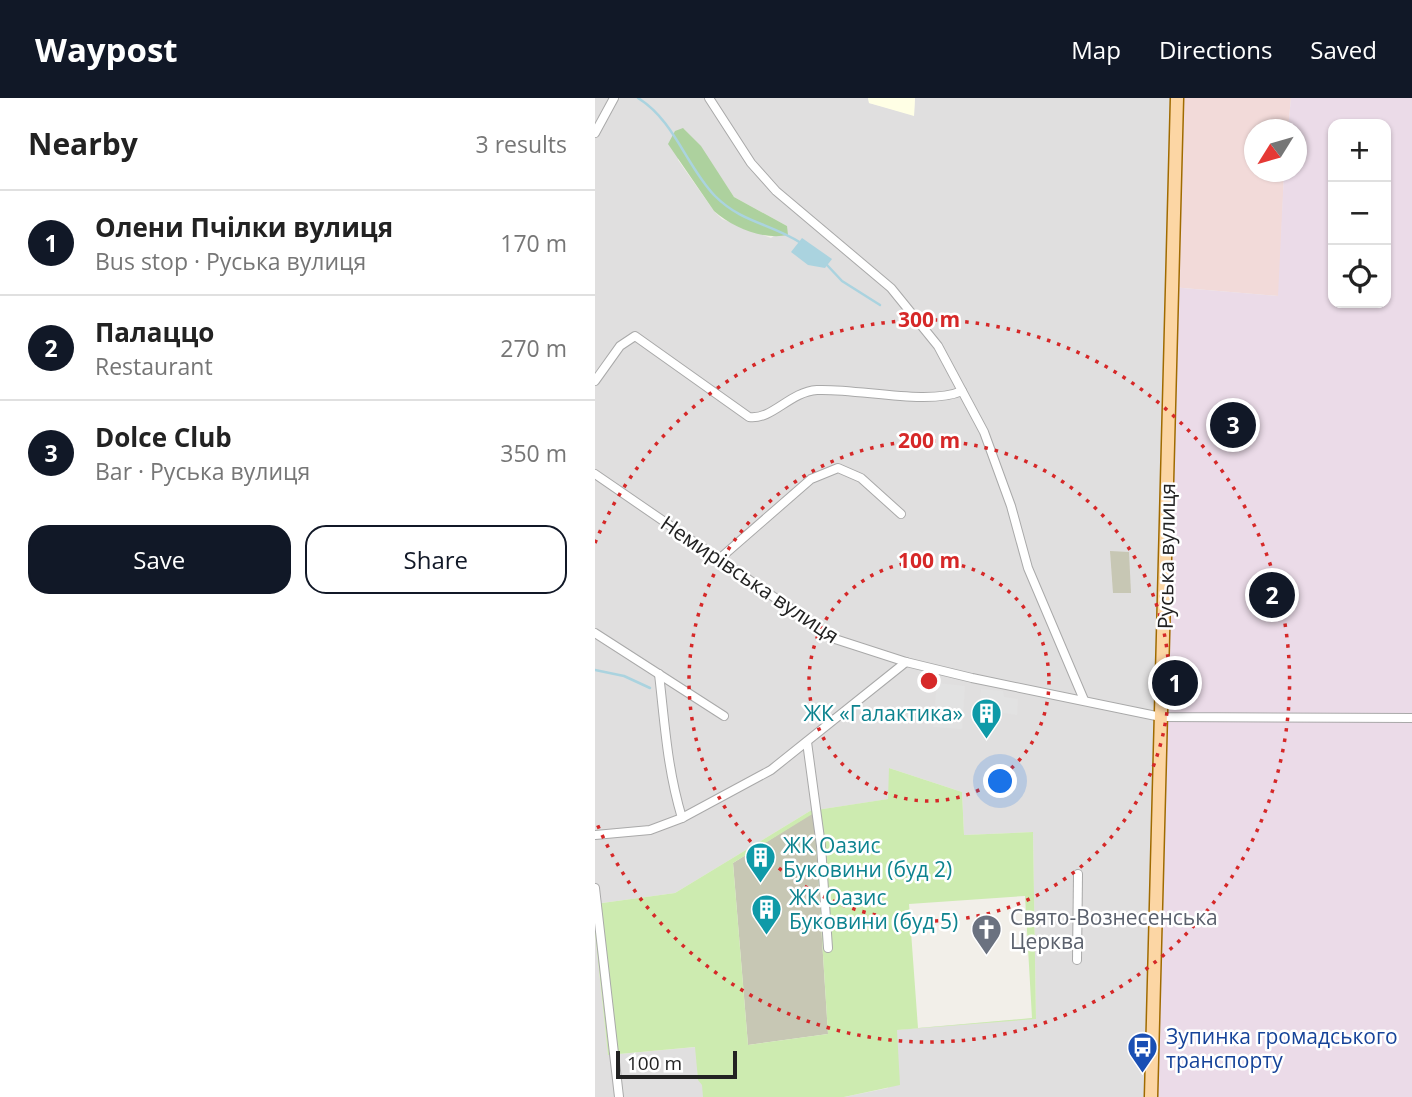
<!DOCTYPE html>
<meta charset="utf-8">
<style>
:root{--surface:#fff;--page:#f6f6f6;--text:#222;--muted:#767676;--line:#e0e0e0;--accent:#111827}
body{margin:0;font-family:"Open Sans",sans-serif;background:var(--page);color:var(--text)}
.controls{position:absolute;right:21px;top:21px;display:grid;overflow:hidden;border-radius:14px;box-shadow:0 2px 5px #0004}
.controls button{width:63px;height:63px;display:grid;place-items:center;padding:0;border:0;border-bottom:2px solid var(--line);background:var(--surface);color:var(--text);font:35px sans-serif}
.compass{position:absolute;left:649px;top:21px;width:63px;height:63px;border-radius:50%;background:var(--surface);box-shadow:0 2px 5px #0004;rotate:233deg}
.scale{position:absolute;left:21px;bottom:18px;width:121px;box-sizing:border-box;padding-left:7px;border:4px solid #222;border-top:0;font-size:19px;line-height:24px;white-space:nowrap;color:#222;-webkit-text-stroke:5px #fff;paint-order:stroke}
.you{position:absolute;left:406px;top:684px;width:24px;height:24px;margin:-18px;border:5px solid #fff;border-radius:50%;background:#1a73e8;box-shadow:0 0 0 10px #1a73e833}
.badge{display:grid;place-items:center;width:46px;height:46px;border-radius:50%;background:var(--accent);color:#fff;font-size:23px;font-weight:700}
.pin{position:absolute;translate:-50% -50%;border:4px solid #fff;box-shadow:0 2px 7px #0006}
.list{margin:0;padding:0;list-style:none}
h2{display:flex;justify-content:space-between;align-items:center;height:91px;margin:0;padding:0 28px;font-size:30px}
h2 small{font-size:23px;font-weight:400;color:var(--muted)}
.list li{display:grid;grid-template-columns:46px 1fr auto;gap:21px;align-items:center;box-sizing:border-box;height:105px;padding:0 28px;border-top:2px solid var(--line)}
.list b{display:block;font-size:26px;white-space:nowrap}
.list p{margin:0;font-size:23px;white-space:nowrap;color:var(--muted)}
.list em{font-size:23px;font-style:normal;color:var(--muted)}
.actions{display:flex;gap:14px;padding:21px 28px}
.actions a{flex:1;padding:16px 0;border:2px solid var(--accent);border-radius:21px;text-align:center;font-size:24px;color:var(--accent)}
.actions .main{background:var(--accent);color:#fff}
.icon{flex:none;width:38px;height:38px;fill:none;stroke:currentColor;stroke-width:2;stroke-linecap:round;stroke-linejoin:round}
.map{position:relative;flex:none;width:817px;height:999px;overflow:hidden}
header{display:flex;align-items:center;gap:42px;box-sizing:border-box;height:98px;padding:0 35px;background:var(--accent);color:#fff}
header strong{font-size:33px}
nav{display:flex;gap:38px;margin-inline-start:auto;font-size:24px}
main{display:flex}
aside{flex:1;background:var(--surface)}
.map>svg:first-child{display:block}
.residential{fill:#e0dfdf;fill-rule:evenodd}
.commercial{fill:#f2dad9}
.industrial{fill:#ebdbe8;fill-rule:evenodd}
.education{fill:#ffffe5}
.construction{fill:#c7c7b4}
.grass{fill:#cdebb0;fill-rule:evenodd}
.forest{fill:#add19e}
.parking{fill:#e2e2e2}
.water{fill:#aad3df}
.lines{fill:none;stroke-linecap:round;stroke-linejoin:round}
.stream{stroke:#aad3df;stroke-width:2.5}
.street-casing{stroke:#a9a9a9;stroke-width:10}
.primary-casing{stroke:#a06b00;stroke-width:15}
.street{stroke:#fff;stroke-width:8}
.primary{stroke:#fcd6a4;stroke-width:12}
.ring{fill:none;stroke:#d62828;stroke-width:3.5;stroke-dasharray:3.5 7}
.labels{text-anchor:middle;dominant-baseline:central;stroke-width:5;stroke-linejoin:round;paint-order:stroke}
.street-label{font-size:21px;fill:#222;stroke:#fff}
.culture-label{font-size:21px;fill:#0d838f;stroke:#fff;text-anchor:start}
.worship-label{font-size:21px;fill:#5b616d;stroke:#fff;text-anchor:start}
.transit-label{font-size:21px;fill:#164399;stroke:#fff;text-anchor:start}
.centre{fill:#d62828;stroke:#fff;stroke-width:3.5}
.ring-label{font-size:21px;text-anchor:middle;font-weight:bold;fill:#d62828;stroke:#fff;stroke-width:5;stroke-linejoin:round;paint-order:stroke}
</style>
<header>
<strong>Waypost</strong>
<nav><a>Map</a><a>Directions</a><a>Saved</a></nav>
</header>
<main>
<aside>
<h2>Nearby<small>3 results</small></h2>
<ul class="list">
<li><span class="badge">1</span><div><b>Олени Пчілки вулиця</b><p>Bus stop · Руська вулиця</p></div><em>170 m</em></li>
<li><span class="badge">2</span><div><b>Палаццо</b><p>Restaurant</p></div><em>270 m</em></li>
<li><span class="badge">3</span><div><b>Dolce Club</b><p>Bar · Руська вулиця</p></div><em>350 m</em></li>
</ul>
<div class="actions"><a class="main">Save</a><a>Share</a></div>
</aside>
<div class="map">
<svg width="817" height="999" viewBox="0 0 817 999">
<rect width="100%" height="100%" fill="#f2efe9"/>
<g class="residential">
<path d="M0,0h273l1,5 45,12 1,-17h261l-26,999h-306l44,-9 8,-58 140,-12 -3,-186 -69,3 -2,-43 -73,-24v31l-79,12 -135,82 -80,11zM89,31l16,17 34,51 53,29 -16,12 -49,-19 -8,-8 -36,-51z"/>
<polygon points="0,835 13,957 101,949 103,981 108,987 108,999 0,999"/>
</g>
<polygon class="commercial" points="581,0 696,0 693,31 660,32 660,74 689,74 684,198 576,189"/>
<path class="industrial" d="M696,0h121v999h-262l21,-810 107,9 6,-124h13v-42l-9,-1zM738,26h53v179h-53z"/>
<polygon class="education" points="273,0 320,0 319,18 274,5"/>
<g class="construction">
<polygon points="515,453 534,454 536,495 518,495"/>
<polygon points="219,714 233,936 153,947 138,765"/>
</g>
<path class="grass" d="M294,670l73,24 2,43 69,-3 3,187 -139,11 3,55 -56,12h-141l-1,-12 -4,-5 -3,-33 -87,8 -13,-122v-29l80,-11 135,-82 78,-12zM219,715l14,221 -80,11 -15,-182zM430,798l7,122 -114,10 -9,-124z"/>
<path class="forest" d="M88,30l18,18 33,51 53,29 1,9c-25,5 -55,-7 -74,-24l-46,-67 7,-13z"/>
<g class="parking">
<polygon points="342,585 370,588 367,631 338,629"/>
<polygon points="386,591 408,593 409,599 423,601 422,617 384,611"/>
</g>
<polygon class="water" points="207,140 237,161 230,170 213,167 196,154"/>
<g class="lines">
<g class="stream">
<path d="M43,0c37,23 48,68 77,98 27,27 55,27 86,47"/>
<polyline points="232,167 247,183 285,207"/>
<polyline points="0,572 29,578 55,590"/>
</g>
<defs>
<g id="street">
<polyline points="114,0 156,65 181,93 296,190 343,248 389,334 416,408 433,470 489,602"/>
<polyline points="0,35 19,0"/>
<path d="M0,283l25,-35 15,-10 114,81c24,3 40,-25 68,-27 41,-2 111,16 145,1"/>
<polyline points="0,376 240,541 311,564 377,580 566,619 817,620"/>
<polyline points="123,462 216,381 243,370 266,380 306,416"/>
<polyline points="0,535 129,618"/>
<path d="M64,576c6,51 8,94 23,144"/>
<polyline points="212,644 226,748 233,850"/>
<polyline points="0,737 55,732 87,720 176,672 311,564"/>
<polyline points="0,790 24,999"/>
<polyline points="482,862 483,776"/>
</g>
<polyline id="primary" points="556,999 582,0"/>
</defs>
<use href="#street" class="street-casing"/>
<use href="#primary" class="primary-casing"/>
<use href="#street" class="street"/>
<use href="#primary" class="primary"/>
</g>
<g class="ring">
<circle cx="334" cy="583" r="120"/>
<circle cx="334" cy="583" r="240"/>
<path d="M0 445A361 361 0 1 1 0 721"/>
</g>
<defs>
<symbol id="building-pin" viewBox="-11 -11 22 30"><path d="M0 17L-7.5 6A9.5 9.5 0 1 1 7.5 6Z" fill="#0f9aa8" stroke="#fff"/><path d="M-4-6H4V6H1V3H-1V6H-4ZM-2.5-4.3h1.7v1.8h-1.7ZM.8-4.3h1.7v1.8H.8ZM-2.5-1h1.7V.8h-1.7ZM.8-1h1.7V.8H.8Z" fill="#fff"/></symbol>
<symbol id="church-pin" viewBox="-11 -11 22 30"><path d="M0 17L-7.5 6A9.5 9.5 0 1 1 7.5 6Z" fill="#6b7280" stroke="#fff"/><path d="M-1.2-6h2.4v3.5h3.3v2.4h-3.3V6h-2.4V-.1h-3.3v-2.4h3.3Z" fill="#fff"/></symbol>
<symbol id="bus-pin" viewBox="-11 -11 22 30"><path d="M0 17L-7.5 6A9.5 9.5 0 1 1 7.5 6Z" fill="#1a4fb4" stroke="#fff"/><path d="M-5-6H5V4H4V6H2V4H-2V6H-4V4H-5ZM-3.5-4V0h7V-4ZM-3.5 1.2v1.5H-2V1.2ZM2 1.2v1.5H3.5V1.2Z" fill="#fff"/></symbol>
</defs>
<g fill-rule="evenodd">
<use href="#building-pin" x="374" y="598" width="35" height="47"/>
<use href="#building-pin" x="148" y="742" width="35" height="47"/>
<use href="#building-pin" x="154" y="794" width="35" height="47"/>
<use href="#church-pin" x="374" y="814" width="35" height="47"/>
<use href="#bus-pin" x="530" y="932" width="35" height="47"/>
</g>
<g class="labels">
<g class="street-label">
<text transform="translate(571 458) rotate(-89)">Руська вулиця</text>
<text transform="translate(155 481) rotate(34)">Немирівська вулиця</text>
</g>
<g class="culture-label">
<text x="368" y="615" text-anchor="end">ЖК «Галактика»</text>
<text x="188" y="747">ЖК Оазис<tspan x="188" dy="24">Буковини (буд 2)</tspan></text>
<text x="194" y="799">ЖК Оазис<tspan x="194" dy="24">Буковини (буд 5)</tspan></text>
</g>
<g class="worship-label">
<text x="415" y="819">Свято-Вознесенська<tspan x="415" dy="24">Церква</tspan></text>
</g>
<g class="transit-label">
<text x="571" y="938">Зупинка громадського<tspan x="571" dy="24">транспорту</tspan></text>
</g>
</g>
<circle cx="334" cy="583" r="10" class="centre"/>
<g class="ring-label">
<text x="334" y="229">300 m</text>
<text x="334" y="350">200 m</text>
<text x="334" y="470">100 m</text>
</g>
</svg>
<div class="controls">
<button>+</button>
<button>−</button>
<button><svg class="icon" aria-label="locate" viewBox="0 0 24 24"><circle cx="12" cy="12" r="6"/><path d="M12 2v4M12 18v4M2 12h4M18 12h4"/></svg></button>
</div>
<svg class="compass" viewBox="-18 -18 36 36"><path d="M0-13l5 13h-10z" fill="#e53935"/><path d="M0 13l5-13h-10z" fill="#767676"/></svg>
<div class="scale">100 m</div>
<div class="you"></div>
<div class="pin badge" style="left:580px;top:585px">1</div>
<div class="pin badge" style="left:677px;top:497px">2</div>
<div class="pin badge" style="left:638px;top:327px">3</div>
</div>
</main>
